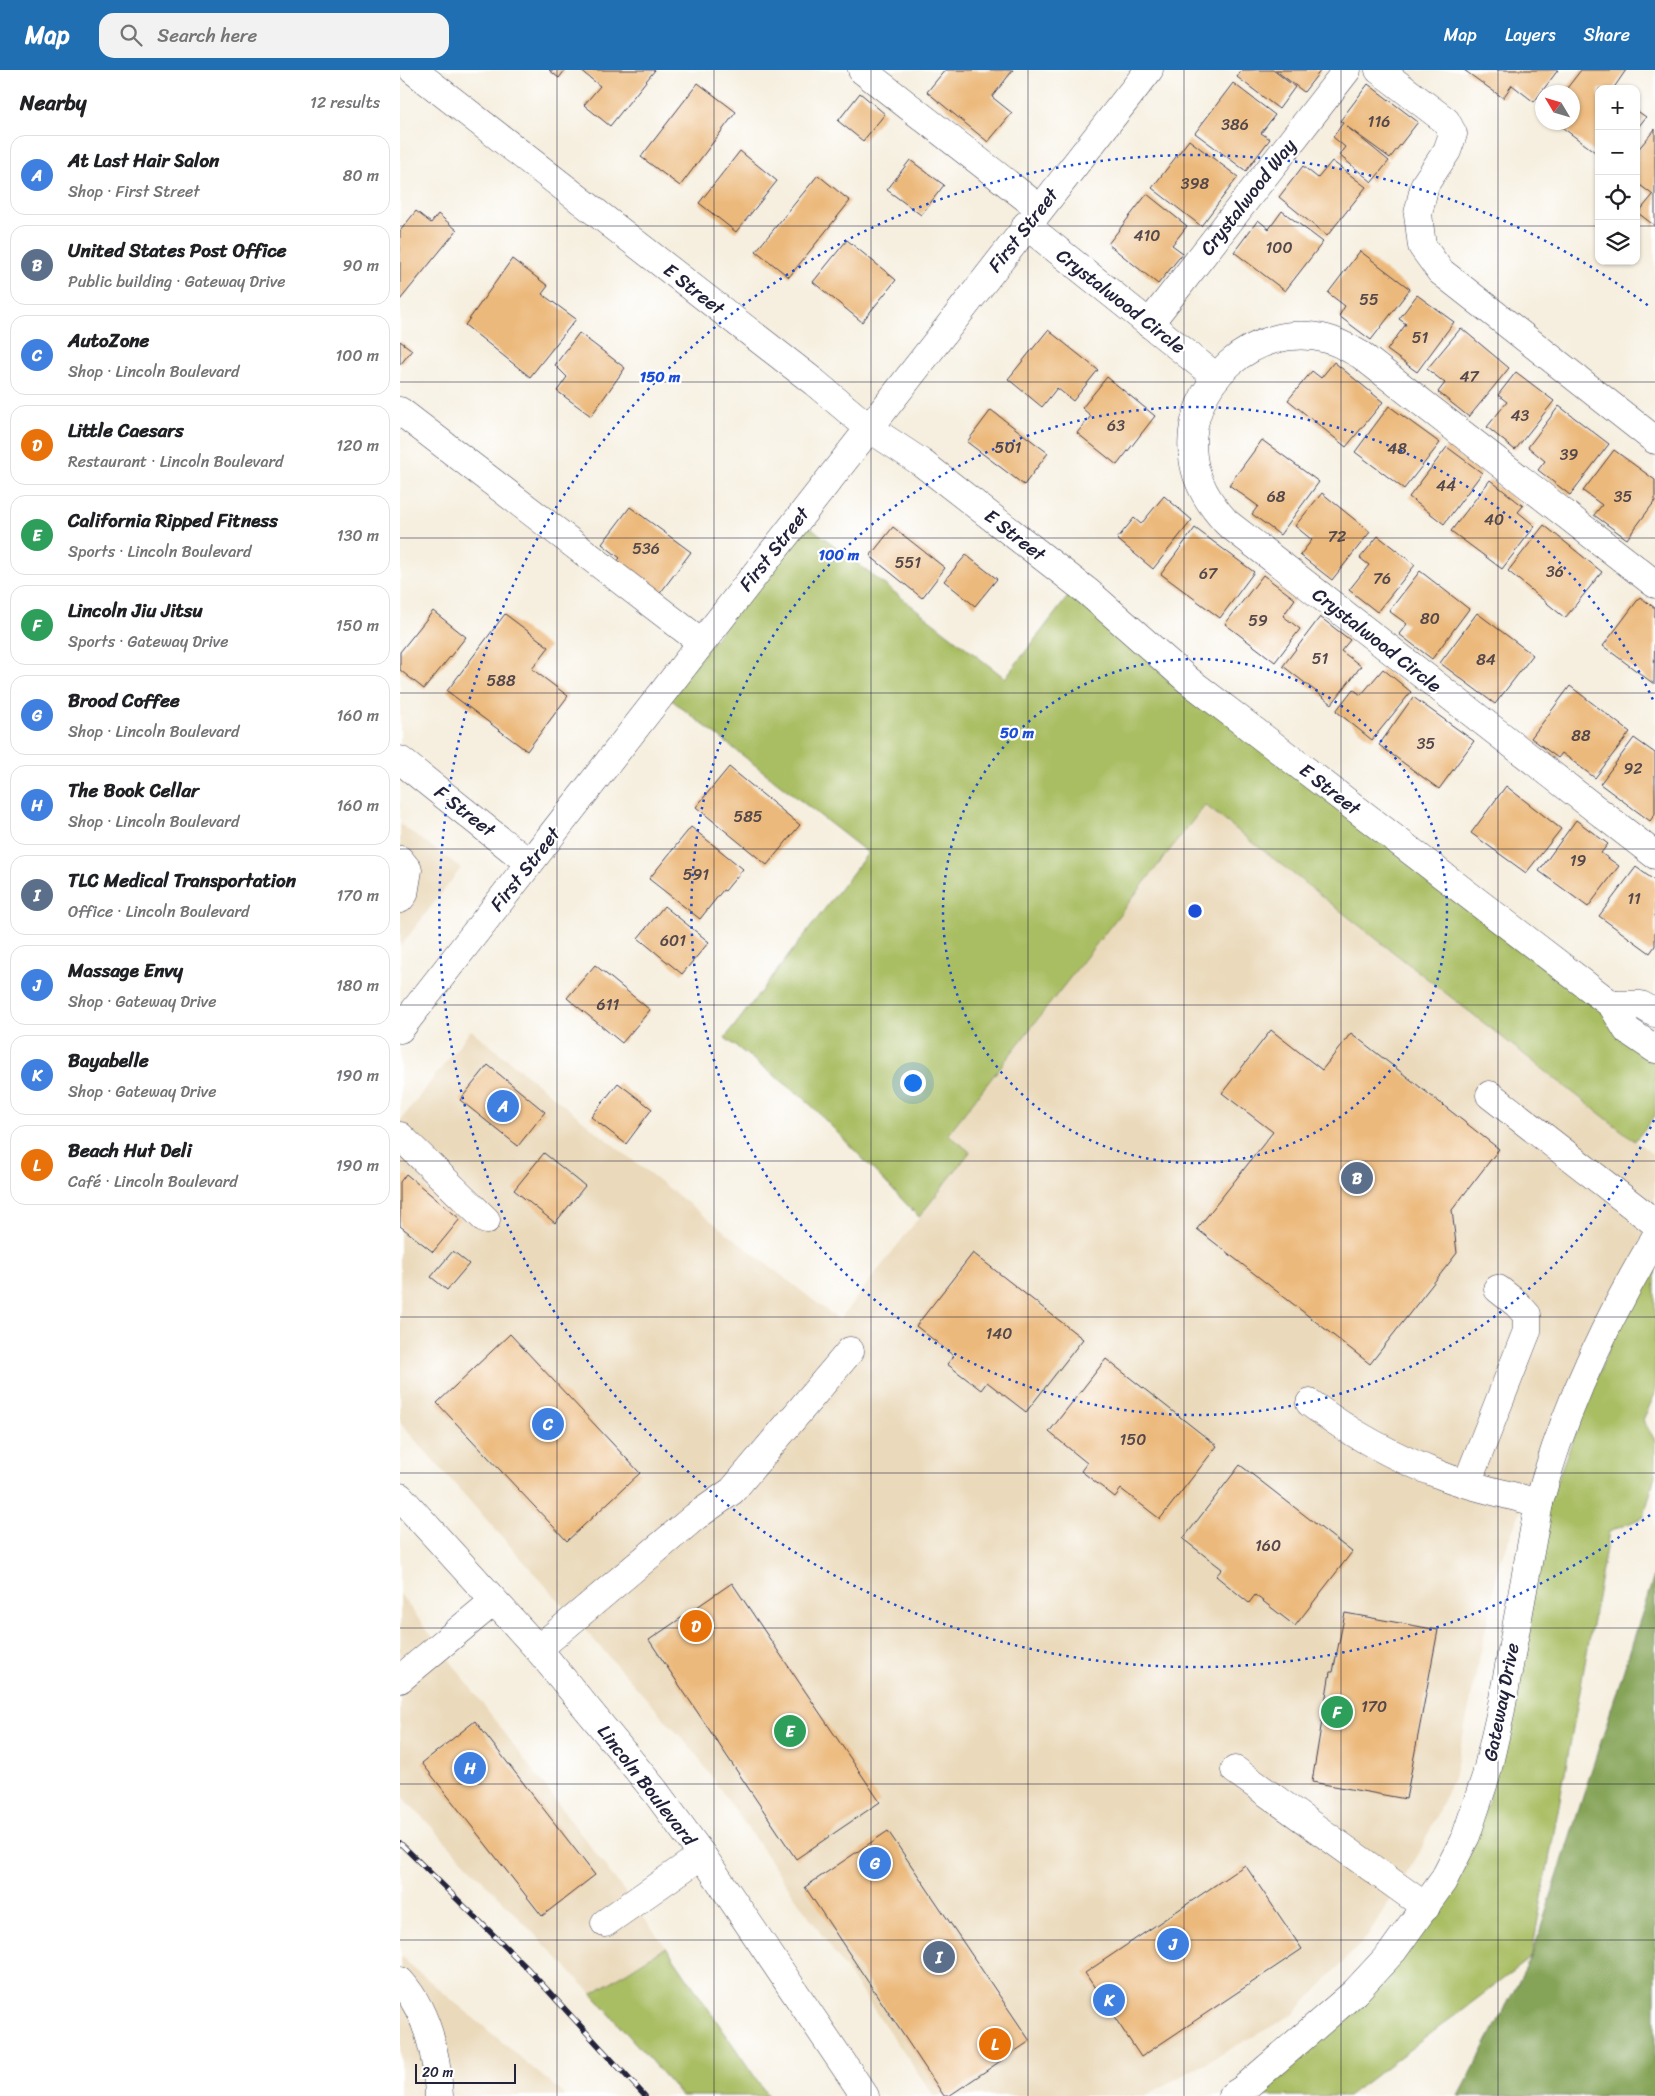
<!DOCTYPE html>
<meta charset="utf-8">
<style>
:root{--surface:#fff;--page:#f2f2f2;--text:#202124;--muted:#757577;--line:#e0e0e0;--accent:#1f6fb2}
body{margin:0;font-family:Sriracha,sans-serif;background:var(--page);color:var(--text)}
.controls{position:absolute;right:15px;top:15px;display:grid;overflow:hidden;border-radius:10px;box-shadow:0 1px 4px #0004}
.controls button{width:45px;height:45px;display:grid;place-items:center;padding:0;border:0;border-bottom:1px solid var(--line);background:var(--surface);color:var(--text);font:25px sans-serif}
.compass{position:absolute;left:1135px;top:15px;width:45px;height:45px;border-radius:50%;background:var(--surface);box-shadow:0 1px 4px #0004;rotate:308deg}
.scale{position:absolute;left:15px;bottom:12px;width:101px;box-sizing:border-box;padding-left:5px;border:2px solid #22223b;border-top:0;font-size:14px;line-height:18px;white-space:nowrap;color:#22223b;-webkit-text-stroke:4px #fff;paint-order:stroke}
.you{position:absolute;left:512px;top:1012px;width:18px;height:18px;margin:-12px;border:4px solid #fff;border-radius:50%;background:#1a73e8;box-shadow:0 0 0 8px #1a73e833}
.badge{display:grid;place-items:center;width:32px;height:32px;border-radius:50%;background:var(--accent);color:#fff;font-size:16px;font-weight:700}
.pin{position:absolute;translate:-50% -50%;border:2px solid #fff;box-shadow:0 1px 5px #0006}
.list{margin:0;padding:0;list-style:none}
h2{display:flex;justify-content:space-between;align-items:center;height:65px;margin:0;padding:0 20px;font-size:21px}
h2 small{font-size:16px;font-weight:400;color:var(--muted)}
.list li{display:grid;grid-template-columns:32px 1fr auto;gap:15px;align-items:center;box-sizing:border-box;height:80px;margin:0 10px 10px;padding:0 10px;border:1px solid var(--line);border-radius:15px}
.list b{display:block;font-size:19px;white-space:nowrap}
.list p{margin:0;font-size:16px;white-space:nowrap;color:var(--muted)}
.list em{font-size:16px;font-style:normal;color:var(--muted)}
.icon{flex:none;width:28px;height:28px;fill:none;stroke:currentColor;stroke-width:2;stroke-linecap:round;stroke-linejoin:round}
.map{position:relative;flex:none;width:1255px;height:2026px;overflow:hidden}
header{display:flex;align-items:center;gap:30px;box-sizing:border-box;height:70px;padding:0 25px;background:var(--accent);color:#fff}
header strong{font-size:24px}
nav{display:flex;gap:28px;margin-inline-start:auto;font-size:18px}
.search{width:350px;height:45px;background:var(--page);display:flex;align-items:center;gap:12px;box-sizing:border-box;padding:0 18px;border-radius:15px;color:var(--muted);font-size:19px}
main{display:flex}
aside{flex:1;background:var(--surface)}
.map>svg:first-child{display:block}
.built{fill:#ead9ba}
.green{fill:#a9bd62;stroke:#66704e}
.forest{fill:#86a458;stroke:#54634a}
.building{fill:#ecb97c}
.lines{fill:none;stroke-linecap:round;stroke-linejoin:round}
.minor-casing{stroke:#424154;stroke-width:29}
.major-casing{stroke:#424154;stroke-width:29}
.minor{stroke:#fff;stroke-width:28}
.major{stroke:#fff;stroke-width:28}
.rail-casing{stroke:#22223b;stroke-width:5.5}
.rail{stroke:#fff;stroke-width:4;stroke-dasharray:11;stroke-linecap:butt}
.grid{fill:none;stroke:#22223b;stroke-width:1;stroke-opacity:0.55}
.ring{fill:none;stroke:#1d4ed8;stroke-width:2.5;stroke-dasharray:2.5 5}
.labels{text-anchor:middle;dominant-baseline:central;stroke-width:4.5;stroke-linejoin:round;paint-order:stroke}
.number-label{font-size:16px;fill:#54484b}
.street-label{font-size:19px;fill:#22223b;stroke:#fff}
.centre{fill:#1d4ed8;stroke:#fff;stroke-width:2.5}
.ring-label{font-size:15px;text-anchor:middle;font-weight:bold;fill:#1d4ed8;stroke:#fff;stroke-width:4.5;stroke-linejoin:round;paint-order:stroke}
</style>
<header>
<strong>Map</strong>
<div class="search"><svg class="icon" aria-label="search" viewBox="0 0 24 24"><circle cx="10" cy="10" r="6"/><path d="M15 15l6 6"/></svg>Search here</div>
<nav><a>Map</a><a>Layers</a><a>Share</a></nav>
</header>
<main>
<aside>
<h2>Nearby<small>12 results</small></h2>
<ul class="list">
<li><span class="badge" style="background:#3f7fe0">A</span><div><b>At Last Hair Salon</b><p>Shop · First Street</p></div><em>80 m</em></li>
<li><span class="badge" style="background:#5c6f8a">B</span><div><b>United States Post Office</b><p>Public building · Gateway Drive</p></div><em>90 m</em></li>
<li><span class="badge" style="background:#3f7fe0">C</span><div><b>AutoZone</b><p>Shop · Lincoln Boulevard</p></div><em>100 m</em></li>
<li><span class="badge" style="background:#e8710a">D</span><div><b>Little Caesars</b><p>Restaurant · Lincoln Boulevard</p></div><em>120 m</em></li>
<li><span class="badge" style="background:#2e9e5b">E</span><div><b>California Ripped Fitness</b><p>Sports · Lincoln Boulevard</p></div><em>130 m</em></li>
<li><span class="badge" style="background:#2e9e5b">F</span><div><b>Lincoln Jiu Jitsu</b><p>Sports · Gateway Drive</p></div><em>150 m</em></li>
<li><span class="badge" style="background:#3f7fe0">G</span><div><b>Brood Coffee</b><p>Shop · Lincoln Boulevard</p></div><em>160 m</em></li>
<li><span class="badge" style="background:#3f7fe0">H</span><div><b>The Book Cellar</b><p>Shop · Lincoln Boulevard</p></div><em>160 m</em></li>
<li><span class="badge" style="background:#5c6f8a">I</span><div><b>TLC Medical Transportation</b><p>Office · Lincoln Boulevard</p></div><em>170 m</em></li>
<li><span class="badge" style="background:#3f7fe0">J</span><div><b>Massage Envy</b><p>Shop · Gateway Drive</p></div><em>180 m</em></li>
<li><span class="badge" style="background:#3f7fe0">K</span><div><b>Bayabelle</b><p>Shop · Gateway Drive</p></div><em>190 m</em></li>
<li><span class="badge" style="background:#e8710a">L</span><div><b>Beach Hut Deli</b><p>Café · Lincoln Boulevard</p></div><em>190 m</em></li>
</ul>
</aside>
<div class="map">
<svg width="1255" height="2026" viewBox="0 0 1255 2026">
<rect width="100%" height="100%" fill="#fff"/>
<filter id="ink" filterUnits="userSpaceOnUse"><feTurbulence type="fractalNoise" baseFrequency=".02" numOctaves="2"/><feDisplacementMap in="SourceGraphic" scale="10" xChannelSelector="R" yChannelSelector="G"/><feConvolveMatrix kernelMatrix="1 2 1 2 8 2 1 2 1" color-interpolation-filters="sRGB"/></filter>
<filter id="wash" filterUnits="userSpaceOnUse"><feTurbulence type="fractalNoise" baseFrequency=".0096" numOctaves="4" result="noise"/><feDisplacementMap in="SourceGraphic" scale="20" xChannelSelector="R" yChannelSelector="G"/><feGaussianBlur stdDeviation="1.12" result="paint"/><feColorMatrix in="noise" values="0 0 0 0 0 0 0 0 0 0 0 0 0 0 0 0 0 1.4 0 .05"/><feComposite in="paint" operator="in"/></filter>
<g filter="url(#wash)">
<rect width="100%" height="100%" fill="#f6efdf"/>
<g class="built">
<polygon points="805,735 1255,1086 1255,1158 1201,1248 1100,1491 1055,1704 1020,1782 968,1866 894,1944 745,2026 534,2026 295,1683 0,1353 0,1051 71,960 222,1082 439,1250 570,1082 548,1065"/>
<polygon points="0,754 61,798 0,877"/>
<polygon points="0,1524 266,1877 192,1924 0,1724"/>
<polygon points="0,1886 166,2026 0,2026"/>
</g>
<g class="green">
<polygon points="405,453 605,608 674,519 1255,968 1255,1046 1235,1071 805,735 548,1064 570,1082 519,1147 404,1028 325,968 468,783 269,628"/>
<polygon points="1255,1187 1255,1324 1243,1350 1255,1370 1255,1405 1244,1447 1209,1462 1131,1888 948,2026 849,2026 1003,1889 1088,1733 1148,1433 1218,1254"/>
<polygon points="266,1877 368,2026 282,2026 192,1924"/>
</g>
<polygon class="forest" points="1255,1503 1255,2026 1059,2026 1131,1888"/>
<g id="blocks">
<g class="building">
<polygon points="149,0 165,0 159,8"/>
<polygon points="180,0 255,0 210,56 184,35 200,16"/>
<polygon points="545,0 613,0 592,27 612,43 588,72 527,22"/>
<polygon points="842,0 873,0 895,17 879,39 837,7"/>
<polygon points="875,0 921,0 904,22"/>
<polygon points="1064,0 1158,0 1134,32 1112,15 1103,28"/>
<polygon points="1181,0 1226,0 1213,19 1199,19 1199,85 1155,52 1172,52 1172,22 1164,22"/>
<polygon points="298,13 336,42 280,116 241,87"/>
<polygon points="833,13 875,45 861,63 870,69 846,101 795,63"/>
<polygon points="968,14 1018,52 990,88 946,56 989,91 972,112 939,85 945,77 933,67 943,53 940,51"/>
<polygon points="460,23 485,44 463,71 438,51"/>
<polygon points="1236,40 1246,47 1236,60"/>
<polygon points="1255,59 1255,156 1238,143 1253,125 1236,112 1236,82"/>
<polygon points="789,70 838,107 801,156 752,118"/>
<polygon points="340,81 377,111 336,162 299,133"/>
<polygon points="510,90 544,115 521,145 487,120"/>
<polygon points="932,91 966,117 927,166 879,127 903,96 918,108"/>
<polygon points="418,105 450,131 389,207 356,181"/>
<polygon points="747,124 787,156 772,175 783,183 758,214 708,174"/>
<polygon points="16,141 31,153 38,144 57,160 0,230 0,161"/>
<polygon points="882,141 923,172 885,221 834,182 858,150 869,159"/>
<polygon points="447,170 496,210 462,252 413,212"/>
<polygon points="960,181 1010,219 971,270 939,246 945,236 928,223"/>
<polygon points="112,189 148,216 142,224 176,249 130,307 65,255"/>
<polygon points="1017,225 1054,252 1017,302 987,280 1006,254 999,249"/>
<polygon points="1061,258 1109,298 1069,347 1038,322 1045,313 1027,299"/>
<polygon points="648,260 698,300 673,331 657,318 642,337 608,309"/>
<polygon points="179,263 225,298 191,346 157,321 167,307 155,295"/>
<polygon points="0,271 12,280 0,295"/>
<polygon points="934,292 983,332 946,377 888,330 912,301 921,308"/>
<polygon points="1116,302 1154,331 1115,380 1087,357 1107,332 1098,325"/>
<polygon points="707,307 755,346 717,395 677,363 691,346 682,338"/>
<polygon points="989,336 1040,373 1004,419 955,382"/>
<polygon points="1159,336 1209,374 1170,425 1138,400 1145,391 1128,377"/>
<polygon points="591,340 648,383 624,415 567,372"/>
<polygon points="862,370 919,412 880,465 852,444 858,436 829,415"/>
<polygon points="1047,377 1082,403 1044,454 1009,427"/>
<polygon points="1214,380 1255,410 1255,431 1227,469 1194,445 1202,435 1183,421"/>
<polygon points="1090,410 1123,436 1118,442 1135,456 1102,499 1051,461"/>
<polygon points="922,423 970,462 932,510 900,485 912,470 895,456"/>
<polygon points="764,426 792,450 753,499 717,469 734,448 741,454"/>
<polygon points="230,437 291,482 258,526 215,494 220,488 202,474"/>
<polygon points="1144,455 1202,502 1165,548 1108,501"/>
<polygon points="493,457 545,498 522,528 470,486"/>
<polygon points="795,458 854,502 820,548 761,504"/>
<polygon points="978,466 1015,495 977,542 949,520 969,495 960,488"/>
<polygon points="566,485 597,509 575,536 544,511"/>
<polygon points="1020,501 1069,539 1032,589 999,564 1007,554 989,541"/>
<polygon points="863,505 895,529 883,546 900,559 875,592 825,554"/>
<polygon points="1240,527 1255,538 1254,614 1203,576"/>
<polygon points="33,541 66,567 24,619 0,600 0,582"/>
<polygon points="1077,543 1133,585 1095,634 1040,593"/>
<polygon points="105,544 149,577 132,599 168,626 127,681 47,621"/>
<polygon points="920,547 950,570 941,581 961,596 932,634 883,596"/>
<polygon points="983,599 1011,622 972,670 936,641 953,619 961,625"/>
<polygon points="1170,616 1230,662 1195,708 1162,683 1158,688 1131,668"/>
<polygon points="1013,627 1074,671 1039,719 979,675"/>
<polygon points="1234,668 1255,683 1255,744 1250,751 1200,714"/>
<polygon points="329,697 400,755 367,795 296,737"/>
<polygon points="1106,716 1161,759 1126,803 1071,763"/>
<polygon points="1176,750 1208,774 1201,783 1219,796 1188,837 1139,801"/>
<polygon points="291,757 343,799 325,821 323,820 300,849 249,809"/>
<polygon points="1236,797 1255,811 1255,876 1250,883 1199,846"/>
<polygon points="264,836 309,872 282,904 238,868"/>
<polygon points="195,895 250,940 222,973 167,928"/>
<polygon points="871,960 922,1000 951,963 1099,1079 1052,1140 1057,1183 970,1294 797,1159 873,1062 822,1023"/>
<polygon points="88,995 145,1042 118,1076 60,1030"/>
<polygon points="218,1013 252,1039 226,1074 191,1047"/>
<polygon points="144,1083 185,1116 155,1153 114,1120"/>
<polygon points="6,1104 60,1149 33,1182 0,1156 0,1112"/>
<polygon points="53,1181 69,1194 47,1220 31,1207"/>
<polygon points="573,1183 683,1269 626,1342 587,1312 581,1320 547,1294 554,1286 516,1256"/>
<polygon points="110,1264 240,1403 167,1471 37,1333"/>
<polygon points="706,1289 817,1376 760,1449 721,1419 715,1427 681,1401 687,1393 649,1362"/>
<polygon points="840,1395 952,1482 895,1556 855,1525 849,1533 816,1506 822,1499 783,1469"/>
<polygon points="332,1513 480,1732 396,1789 249,1570"/>
<polygon points="945,1543 1038,1560 1006,1729 912,1712 930,1602 933,1602"/>
<polygon points="75,1651 195,1805 142,1846 22,1693"/>
<polygon points="488,1761 630,1971 549,2026 544,2026 405,1817"/>
<polygon points="845,1795 902,1879 741,1987 685,1903"/>
</g>
</g>
</g>
<g filter="url(#ink)">
<use href="#blocks" fill-opacity="0" stroke="#424154" stroke-width="1"/>
<g class="lines">
<defs>
<g id="minor">
<polyline points="13,0 414,312 469,358 522,393 688,522 788,610 1212,935 1227,960 1255,979"/>
<polyline points="462,0 639,138"/>
<polyline points="979,0 1046,51 1053,64 1047,81 1025,114 1018,144 1022,176 1040,201 1255,370"/>
<polyline points="626,155 816,307"/>
<polyline points="749,254 947,0"/>
<polyline points="0,341 301,572"/>
<path d="M1255,514l-294,-229c-11,-6 -22,-13 -34,-16 -72,-19 -143,45 -134,118 3,26 17,48 34,66l428,332"/>
<polyline points="0,690 129,793"/>
<polyline points="0,790 8,800 4,824 0,829"/>
<polyline points="1212,935 1241,935 1255,943"/>
<polyline points="0,959 749,0"/>
<polyline points="1090,1025 1255,1153"/>
<polyline points="0,1066 86,1150"/>
<path d="M910,1333c41,31 86,55 133,73 31,12 65,18 96,27"/>
<polyline points="1067,1413 1127,1261 1127,1245 1117,1234 1098,1219"/>
<polyline points="138,1579 296,1446 332,1421 450,1281"/>
<polyline points="0,1609 94,1531"/>
<polyline points="835,1700 1026,1837"/>
<polyline points="205,1853 302,1785"/>
<path d="M0,1911c28,31 37,75 39,115"/>
<path d="M832,2026l11,-7 112,-97 38,-41 50,-70 23,-45 20,-60 14,-61 39,-212c24,-93 67,-182 116,-265"/>
</g>
<polyline id="major" points="0,1427 138,1579 255,1721 302,1785 465,2026"/>
</defs>
<use href="#minor" class="minor-casing"/>
<use href="#major" class="major-casing"/>
<use href="#minor" class="minor"/>
<use href="#major" class="major"/>
<defs>
<polyline id="rail" points="0,1773 128,1899 245,2026"/>
</defs>
<use href="#rail" class="rail-casing"/>
<use href="#rail" class="rail"/>
</g>
</g>
<path class="grid" d="M157,0v2026M314,0v2026M471,0v2026M628,0v2026M784,0v2026M941,0v2026M1098,0v2026M0,156h1199M1236,156h19M0,312h1255M0,468h1255M0,623h1255M0,779h1255M0,935h1255M0,1091h1255M0,1247h1255M0,1403h1255M0,1558h1255M0,1714h1255M0,1870h1255"/>
<g class="ring">
<circle cx="795" cy="841" r="252"/>
<path d="M1254 1050A504 504 0 1 1 1254 632"/>
<path d="M1250 1445A756 756 0 1 1 1250 237"/>
</g>
<g class="labels">
<g class="number-label">
<text x="979" y="51">116</text>
<text x="835" y="54">386</text>
<text x="795" y="113">398</text>
<text x="747" y="165">410</text>
<text x="879" y="177">100</text>
<text x="969" y="229">55</text>
<text x="1020" y="267">51</text>
<text x="1069" y="306">47</text>
<text x="1120" y="345">43</text>
<text x="716" y="355">63</text>
<text x="608" y="377">501</text>
<text x="997" y="378">48</text>
<text x="1169" y="384">39</text>
<text x="1046" y="415">44</text>
<text x="876" y="426">68</text>
<text x="1223" y="426">35</text>
<text x="1094" y="449">40</text>
<text x="937" y="466">72</text>
<text x="246" y="478">536</text>
<text x="508" y="492">551</text>
<text x="1155" y="501">36</text>
<text x="808" y="503">67</text>
<text x="982" y="508">76</text>
<text x="1030" y="548">80</text>
<text x="858" y="550">59</text>
<text x="920" y="588">51</text>
<text x="1086" y="589">84</text>
<text x="101" y="610">588</text>
<text x="1181" y="665">88</text>
<text x="1026" y="673">35</text>
<text x="1233" y="698">92</text>
<text x="348" y="746">585</text>
<text x="1178" y="790">19</text>
<text x="296" y="804">591</text>
<text x="1234" y="828">11</text>
<text x="273" y="870">601</text>
<text x="208" y="934">611</text>
<text x="599" y="1263">140</text>
<text x="733" y="1369">150</text>
<text x="868" y="1475">160</text>
<text x="974" y="1636">170</text>
</g>
<g class="street-label">
<text transform="translate(848 127) rotate(-52)">Crystalwood Way</text>
<text transform="translate(623 160) rotate(-52)">First Street</text>
<text transform="translate(294 219) rotate(38)">E Street</text>
<text transform="translate(721 231) rotate(38)">Crystalwood Circle</text>
<text transform="translate(615 465) rotate(38)">E Street</text>
<text transform="translate(374 479) rotate(-52)">First Street</text>
<text transform="translate(977 570) rotate(38)">Crystalwood Circle</text>
<text transform="translate(930 719) rotate(38)">E Street</text>
<text transform="translate(65 741) rotate(38)">F Street</text>
<text transform="translate(125 799) rotate(-52)">First Street</text>
<text transform="translate(1101 1632) rotate(-79)">Gateway Drive</text>
<text transform="translate(247 1715) rotate(52)">Lincoln Boulevard</text>
</g>
</g>
<circle cx="795" cy="841" r="8" class="centre"/>
<g class="ring-label">
<text x="260" y="312">150 m</text>
<text x="439" y="490">100 m</text>
<text x="617" y="668">50 m</text>
</g>
</svg>
<div class="controls">
<button>+</button>
<button>−</button>
<button><svg class="icon" aria-label="locate" viewBox="0 0 24 24"><circle cx="12" cy="12" r="6"/><path d="M12 2v4M12 18v4M2 12h4M18 12h4"/></svg></button>
<button><svg class="icon" aria-label="layers" viewBox="0 0 24 24"><path d="M12 4l9 5-9 5-9-5zM3 14l9 5 9-5"/></svg></button>
</div>
<svg class="compass" viewBox="-18 -18 36 36"><path d="M0-13l5 13h-10z" fill="#e53935"/><path d="M0 13l5-13h-10z" fill="#757577"/></svg>
<div class="scale">20 m</div>
<div class="you"></div>
<div class="pin badge" style="left:103px;top:1036px;background:#3f7fe0">A</div>
<div class="pin badge" style="left:957px;top:1108px;background:#5c6f8a">B</div>
<div class="pin badge" style="left:148px;top:1354px;background:#3f7fe0">C</div>
<div class="pin badge" style="left:296px;top:1556px;background:#e8710a">D</div>
<div class="pin badge" style="left:390px;top:1661px;background:#2e9e5b">E</div>
<div class="pin badge" style="left:937px;top:1642px;background:#2e9e5b">F</div>
<div class="pin badge" style="left:475px;top:1793px;background:#3f7fe0">G</div>
<div class="pin badge" style="left:70px;top:1698px;background:#3f7fe0">H</div>
<div class="pin badge" style="left:539px;top:1887px;background:#5c6f8a">I</div>
<div class="pin badge" style="left:773px;top:1874px;background:#3f7fe0">J</div>
<div class="pin badge" style="left:709px;top:1930px;background:#3f7fe0">K</div>
<div class="pin badge" style="left:595px;top:1974px;background:#e8710a">L</div>
</div>
</main>
